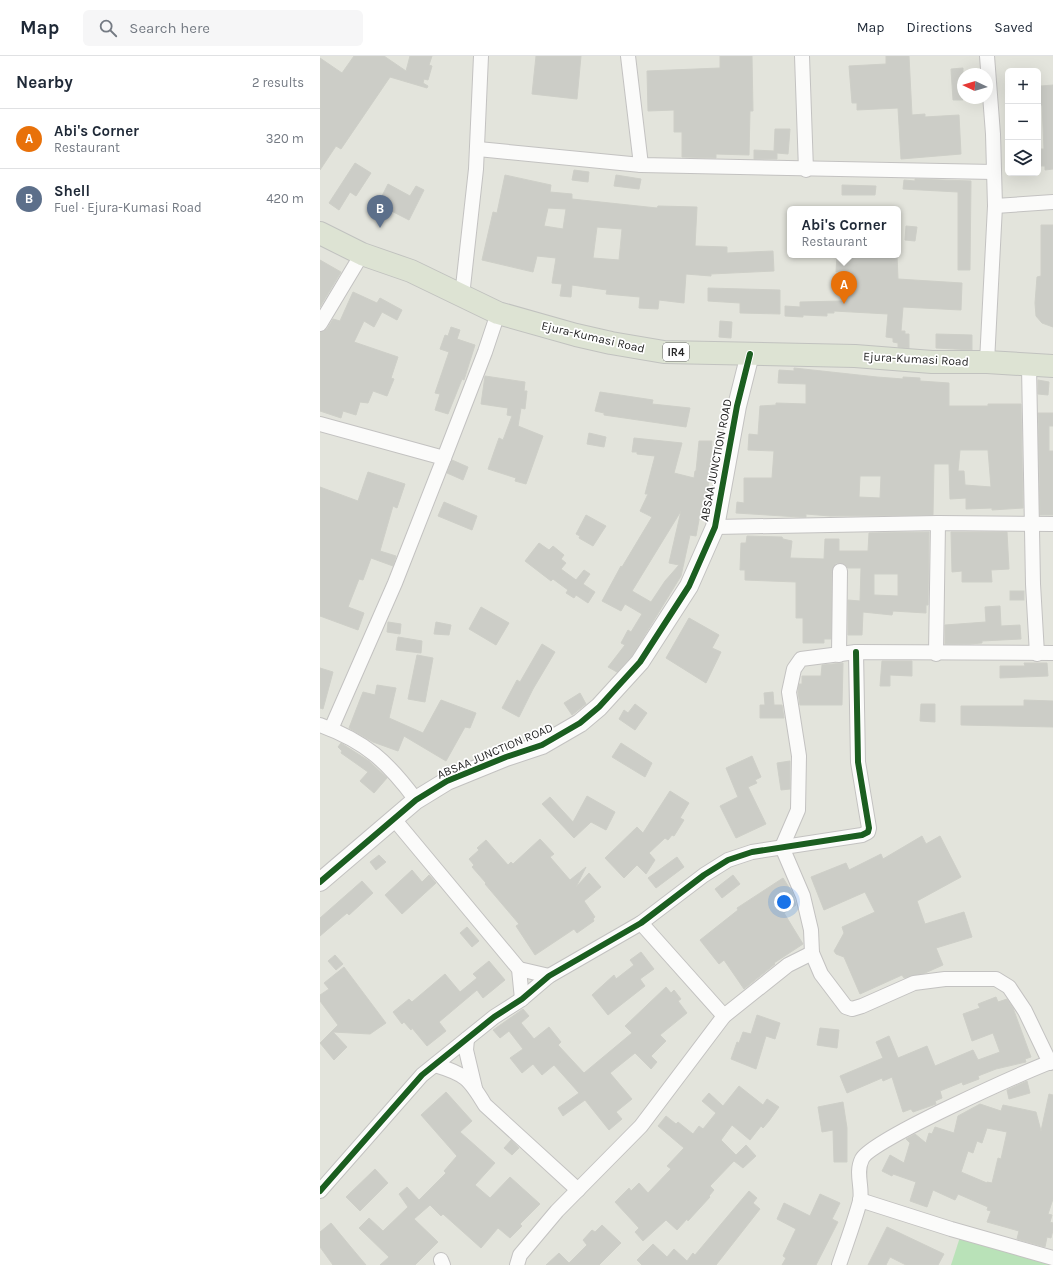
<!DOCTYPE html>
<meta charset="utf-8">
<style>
:root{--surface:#fff;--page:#f6f6f7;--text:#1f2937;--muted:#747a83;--line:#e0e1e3;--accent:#7c3aed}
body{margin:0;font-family:Karla,sans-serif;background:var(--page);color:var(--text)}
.controls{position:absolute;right:12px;top:12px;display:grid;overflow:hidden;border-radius:6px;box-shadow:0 4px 16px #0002}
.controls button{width:36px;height:36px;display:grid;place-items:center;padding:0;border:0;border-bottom:1px solid var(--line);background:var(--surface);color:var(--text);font:20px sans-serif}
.compass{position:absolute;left:637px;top:12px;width:36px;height:36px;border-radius:50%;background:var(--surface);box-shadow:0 4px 16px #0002;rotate:274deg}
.you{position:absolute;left:464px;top:846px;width:14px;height:14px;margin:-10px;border:3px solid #fff;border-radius:50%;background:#1a73e8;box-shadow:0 0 0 6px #1a73e833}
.badge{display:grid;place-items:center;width:26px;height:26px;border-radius:50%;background:var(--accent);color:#fff;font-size:13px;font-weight:700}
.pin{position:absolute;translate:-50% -33px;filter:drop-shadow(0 1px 2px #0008)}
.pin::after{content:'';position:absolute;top:21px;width:14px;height:12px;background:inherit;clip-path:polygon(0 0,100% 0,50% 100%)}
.popup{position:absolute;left:467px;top:150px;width:114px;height:52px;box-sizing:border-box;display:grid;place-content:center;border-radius:6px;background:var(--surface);filter:drop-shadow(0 1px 3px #0005);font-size:13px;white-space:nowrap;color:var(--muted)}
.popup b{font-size:15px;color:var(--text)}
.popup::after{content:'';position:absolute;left:50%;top:100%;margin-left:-8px;border:8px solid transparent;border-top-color:var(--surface)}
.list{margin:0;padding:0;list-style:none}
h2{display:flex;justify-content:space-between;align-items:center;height:52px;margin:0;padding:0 16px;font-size:17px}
h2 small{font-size:13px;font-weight:400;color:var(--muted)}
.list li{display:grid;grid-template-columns:26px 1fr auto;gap:12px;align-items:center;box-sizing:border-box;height:60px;padding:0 16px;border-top:1px solid var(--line)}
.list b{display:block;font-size:15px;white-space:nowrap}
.list p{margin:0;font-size:13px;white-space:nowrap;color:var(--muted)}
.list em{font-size:13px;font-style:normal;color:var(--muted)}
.icon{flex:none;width:22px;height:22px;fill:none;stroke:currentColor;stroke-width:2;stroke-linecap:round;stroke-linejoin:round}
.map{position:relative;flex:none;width:733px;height:1209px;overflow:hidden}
header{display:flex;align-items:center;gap:24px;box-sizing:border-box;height:56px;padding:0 20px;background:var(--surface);border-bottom:1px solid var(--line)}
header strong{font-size:19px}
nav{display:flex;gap:22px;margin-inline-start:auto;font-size:14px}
.search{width:280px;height:36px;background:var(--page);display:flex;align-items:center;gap:10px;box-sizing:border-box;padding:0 14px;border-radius:6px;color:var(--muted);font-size:15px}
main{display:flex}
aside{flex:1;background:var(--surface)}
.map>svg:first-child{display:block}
.pitch{fill:#b9e2b8}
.building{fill:#cccdc7;stroke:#cecfc8;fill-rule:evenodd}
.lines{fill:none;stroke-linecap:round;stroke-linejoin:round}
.minor-casing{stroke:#c3c2c1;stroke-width:16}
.tertiary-casing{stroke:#c3c2c1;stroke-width:20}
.primary-casing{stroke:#c1c2bf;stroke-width:24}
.minor{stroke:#fbfbfa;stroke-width:14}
.tertiary{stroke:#fbfbfa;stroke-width:18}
.primary{stroke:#dde3d3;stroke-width:22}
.cycleway-casing{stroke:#fff;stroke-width:8}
.cycleway{stroke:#1b5e20;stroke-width:6}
.labels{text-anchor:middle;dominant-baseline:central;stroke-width:3.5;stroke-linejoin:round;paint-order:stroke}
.shield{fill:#fff;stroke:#676767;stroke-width:1}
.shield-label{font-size:11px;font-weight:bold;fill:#262626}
.street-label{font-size:12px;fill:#262626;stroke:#fff}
</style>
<header>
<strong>Map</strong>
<div class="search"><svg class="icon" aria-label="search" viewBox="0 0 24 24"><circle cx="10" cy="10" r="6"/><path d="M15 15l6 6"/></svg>Search here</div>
<nav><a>Map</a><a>Directions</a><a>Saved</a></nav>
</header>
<main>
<aside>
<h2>Nearby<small>2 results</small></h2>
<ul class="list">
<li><span class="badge" style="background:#e8710a">A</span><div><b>Abi's Corner</b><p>Restaurant</p></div><em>320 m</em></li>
<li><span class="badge" style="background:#5c6f8a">B</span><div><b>Shell</b><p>Fuel · Ejura-Kumasi Road</p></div><em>420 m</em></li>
</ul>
</aside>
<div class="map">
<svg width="733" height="1209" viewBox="0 0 733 1209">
<rect width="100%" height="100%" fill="#e3e4dc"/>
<polygon class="pitch" points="641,1178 733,1208 733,1209 631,1209"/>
<g class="building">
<polygon points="34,0 64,0 86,15 90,0 112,0 109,9 112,10 108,24 104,23 103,27 108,30 107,32 70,21 21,93 16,90 0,114 0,2 22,17"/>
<polygon points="216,0 261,0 257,43 212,38"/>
<polygon points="400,0 432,0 433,55 430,55 429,99 396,98 396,102 362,101 362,76 354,76 354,54 328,55 327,15 400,12"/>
<polygon points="566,0 589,0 592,59 605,58 605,61 639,59 641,98 581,103 578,52 537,54 537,47 532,47 529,10 566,8"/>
<polygon points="643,12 643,44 633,44 631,13"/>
<polygon points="733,29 733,113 725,114 725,110 719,110 718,93 724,93 722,49 718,49 718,34 721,34 721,30"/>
<polygon points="455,73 470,73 468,98 457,97 457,103 434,103 434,94 454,95"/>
<polygon points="35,107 51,117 36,140 30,136 19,154 9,147"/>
<polygon points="254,114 269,116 268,126 252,124"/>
<path d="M185,119l46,10 -1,7 22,2v5l85,9 1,-2 39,1 -2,39 32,1v6l46,-2 1,20 -63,3v2l-25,-2 -2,29 -25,-3 -1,9 -19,-1 1,-11 -34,-3 1,-4 -35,-5 -1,12 -11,-1 2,-12 -10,-1 4,-25 -19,-2 -4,16 -51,-12 11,-48 4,1zM228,152l18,1 -3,20 -19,-3zM277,171l25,2 -3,31 -26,-2z"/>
<polygon points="296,119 321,123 319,133 294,130"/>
<polygon points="595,123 651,125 650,214 638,214 638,136 583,133 584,124 595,125"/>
<polygon points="68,128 90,140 96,130 104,134 89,164 58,148"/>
<polygon points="522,129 556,130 555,139 522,139"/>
<polygon points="721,169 733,169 733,271 722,267 716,260 715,247 717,221 721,220"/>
<polygon points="586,170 597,171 595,185 585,184"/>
<polygon points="517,199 577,199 578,223 642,227 641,254 583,251 581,275 585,275 585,278 589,278 589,292 578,291 578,287 573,286 573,282 566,281 568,258 514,255 514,257 507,257 507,260 483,259 483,261 465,260 465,250 480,251 480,246 523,245 524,216 516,216"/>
<polygon points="0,204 21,216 0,251"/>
<polygon points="388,232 460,234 460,258 420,257 420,247 388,245"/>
<polygon points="33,236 57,247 60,242 82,254 77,264 62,256 54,271 44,265 34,286 78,301 71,322 74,323 67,340 53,335 48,347 40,346 36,359 23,355 21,362 0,355 0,276 7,273 13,263 20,265"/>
<polygon points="400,265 412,266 411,282 399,281"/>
<polygon points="131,271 140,274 137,283 155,289 144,324 142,323 128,358 115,354 120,338 115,337 129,296 120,293 125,279 128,280"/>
<polygon points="616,278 652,279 652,294 616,292"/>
<path d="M474,312l83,9 26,2v-2l17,1v3l29,2v23h39v-2h33l2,104 -31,2v-2l-26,1v-11l-16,1 -1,-35h-15l-1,51 -103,1 -24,-2v3h-7l-63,-4 1,-11 7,1v-25h28l2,-27 -26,-1 1,-16 9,1 2,-29 16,-1v-2l30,1v-20l-28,-1 1,-13 15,1zM640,394h28l3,37 -26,-2 -1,-14h-6zM540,420h21l-1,22 -21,-1z"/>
<polygon points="165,320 205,326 204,335 207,335 205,353 201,352 198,370 223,380 206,428 195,425 196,422 168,413 179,382 183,384 192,360 187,359 188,352 161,348"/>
<polygon points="718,324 729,326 728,339 718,338"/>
<polygon points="280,336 333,344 332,348 370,352 366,371 284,359 284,357 275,355"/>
<polygon points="718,357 733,357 733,370 729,370 729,395 733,395 733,459 720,459"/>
<polygon points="269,377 286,381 284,391 267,388"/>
<path d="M314,382l48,5 -8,30 20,5 1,-7h1l3,-30h13l-2,32 -5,37 -4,-1 -5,27 -6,-1 -9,41 -49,80 -15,16 -9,-5 17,-22 -4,-2 7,-13 3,2 11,-18 -17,-10 -4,7 -19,-10 19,-35 1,1 30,-50 -12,-6 8,-17h-3l10,-38 -18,-2v-2h-5zM361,455l-12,52 10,2 -14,16 -14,21 -19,-11z"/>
<polygon points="132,404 148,411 143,424 127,417"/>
<polygon points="48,416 85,428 77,452 73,450 60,495 76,500 73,510 51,502 43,524 39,523 28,551 44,557 38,574 0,560 0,431 38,445"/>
<polygon points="124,446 157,460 152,474 118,460"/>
<polygon points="266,459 286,470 273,490 259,482 260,480 256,478"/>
<path d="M609,476l-1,73h-2v8l-33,-2 -1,4 -29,-3 -1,23h-14v-35l12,1 1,-33h-13l-4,-4 -8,-1 -4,8 -1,68h-7v4h-21v-25h-7v-36l-51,-2v-10h-5l1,-27h5l1,-7 35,1 1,2 9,2 -2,17 34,1 1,-20h14v12h29l1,-18zM554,518h24v22l-24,-1z"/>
<polygon points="631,476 687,476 689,513 671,514 672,526 642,526 642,515 632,516"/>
<polygon points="219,487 229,494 233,490 244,499 241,503 246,507 241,513 256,524 264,514 270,518 263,528 275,536 268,547 256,539 254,542 246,537 248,534 233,523 231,525 205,505"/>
<rect x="690" y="535" width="14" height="9"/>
<polygon points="680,550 681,570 700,569 701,583 662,585 662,587 649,588 625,588 625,569 666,566 665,551"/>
<polygon points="161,551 189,567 176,589 149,573"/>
<polygon points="369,562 399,579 392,592 401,596 386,627 346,602"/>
<polygon points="68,566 81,568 80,578 67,576"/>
<polygon points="116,566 131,569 129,579 114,578"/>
<polygon points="78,581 102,585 101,597 76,594"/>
<polygon points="222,588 235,596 213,633 199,661 182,652 197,624 200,626"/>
<polygon points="97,599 113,602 105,646 88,643"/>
<polygon points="562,605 592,605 592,620 570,619 570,630 560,630"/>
<polygon points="523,607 522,649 480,649 478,636 479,628 482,628 482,620 501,620 502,609"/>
<polygon points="704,607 727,607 728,620 680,622 680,610 705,610"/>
<polygon points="0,612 13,616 3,653 0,652"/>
<polygon points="57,629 76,632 69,662 103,677 121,644 156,657 150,672 145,671 126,705 84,680 78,695 53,686 29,672 43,636 55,639"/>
<polygon points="453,636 454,649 462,649 464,662 440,662 440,649 445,649 444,637"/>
<polygon points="260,637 266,648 252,659 244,647"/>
<polygon points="704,644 733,645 733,671 641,669 641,650 704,650"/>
<polygon points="315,648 327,657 315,674 299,663 304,654 308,657"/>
<polygon points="601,648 615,648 615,666 600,665"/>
<polygon points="21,687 49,705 67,722 54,737 40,725 48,716 21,697 22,695 18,691"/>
<polygon points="301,687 332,707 325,721 292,701"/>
<polygon points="432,700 441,721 435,724 437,727 428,731 446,768 416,782 400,750 418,741 406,712"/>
<polygon points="470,705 470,733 461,734 457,707"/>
<polygon points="350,735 369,747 360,762 364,764 354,780 352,779 348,784 345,782 329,797 335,804 326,818 317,809 304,822 285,802 317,771 323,777"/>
<polygon points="267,740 295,756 286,774 271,766 254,782 222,748 230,741 253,766"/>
<polygon points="602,780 606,788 620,780 641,821 597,845 605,868 644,856 652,881 616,892 623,909 605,917 584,922 582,919 540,938 524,901 516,898 514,895 524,877 522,871 555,856 545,836 504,854 491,821 526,807 529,814 561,798 563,803"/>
<polygon points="220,783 234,798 230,801 250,824 266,811 256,831 269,817 281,831 264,845 275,861 273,863 274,865 257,877 254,873 215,899 196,870 199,868 165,828 166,827 152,811 154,809 149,803 159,794 157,792 166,784 188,809 191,806 193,808"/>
<polygon points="59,799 66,806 56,814 50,806"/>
<polygon points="357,801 364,811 336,832 328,822"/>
<polygon points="92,814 102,826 109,819 116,827 82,858 65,839"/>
<polygon points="413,819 420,828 402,842 395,833"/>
<polygon points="463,822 472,836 476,849 464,857 483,888 454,907 455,908 424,933 404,904 399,908 380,884 418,854 417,852"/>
<polygon points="42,825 53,837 29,859 27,857 0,880 0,862"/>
<polygon points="147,871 159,885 152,891 140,877"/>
<polygon points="321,896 334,913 320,923 325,930 288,959 272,939 294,919 296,923 314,909 310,904"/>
<polygon points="15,899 23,908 16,914 8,905"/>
<polygon points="169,905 185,924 163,942 157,934 119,966 126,975 107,990 92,972 91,974 84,966 82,968 73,956 89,943 92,946 125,918 140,936 157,922 153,918"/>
<polygon points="24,911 66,967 50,978 13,976 27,991 14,1004 0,987 18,969 0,945 0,939 9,933 4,927"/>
<polygon points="346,931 351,937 354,934 361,943 358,945 367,957 340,979 346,985 331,1000 337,1006 331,1013 315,997 290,1017 312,1043 296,1056 302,1063 289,1074 265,1044 243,1060 238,1052 259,1037 234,1009 222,1019 213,1008 202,1017 190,1002 203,993 189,975 180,982 173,974 203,953 209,960 201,967 214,983 229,971 241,986 238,989 264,1017 312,977 305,970"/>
<polygon points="676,941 678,946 687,943 693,952 711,1001 705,1003 706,1006 676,1013 658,1020 659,1023 643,1029 642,1026 620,1035 622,1042 615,1045 616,1048 593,1056 591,1053 583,1056 572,1021 563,1025 562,1022 527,1037 520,1020 563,1002 556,986 569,980 578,1002 607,990 615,1010 653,994 658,1004 680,996 673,977 652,985 643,958 660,952 658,948"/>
<polygon points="437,959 460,967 455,983 446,980 436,1013 411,1003 417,986 419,987 423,976 431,978"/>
<polygon points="500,972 519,974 517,992 497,989"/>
<polygon points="707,1025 710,1037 689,1043 687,1034"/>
<polygon points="419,1030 443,1049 447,1043 459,1051 449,1065 443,1072 441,1070 430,1084 412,1069 401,1084 416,1099 426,1089 436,1100 423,1112 414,1105 390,1130 394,1134 389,1140 390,1141 368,1165 367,1163 357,1174 346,1164 323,1185 315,1176 319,1172 295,1146 309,1132 311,1135 319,1127 328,1137 351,1113 347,1110 364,1092 338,1070 346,1060 356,1068 358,1066 373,1078 379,1070 383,1073 396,1057 382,1045 389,1037 403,1050"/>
<polygon points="126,1036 152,1065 140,1076 175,1107 155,1129 170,1142 190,1121 220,1148 200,1168 202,1170 190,1182 178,1172 161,1192 123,1158 121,1160 110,1149 94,1163 118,1186 95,1209 60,1209 69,1201 39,1172 49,1162 63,1175 88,1151 79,1138 87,1131 99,1144 126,1117 124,1115 137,1100 101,1059"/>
<path d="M729,1038l4,1v104l-5,15 4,1 -2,7 3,1v7l-2,8 -4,-1 -2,10 -28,-8 2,-8 -32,-9 4,-11 -4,-1 1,-3 -30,-13 -3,6 -22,-10 -6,17 -17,-6 6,-19 -23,-8 -1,2 -10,-5 8,-16 14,8 6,-20 -4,-4 9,-5 11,9 3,-10 3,1 3,-7 19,6 4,-17 22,-12 21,7 2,-6 33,7 5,19zM667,1072l20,4 -6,27 -3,-1 -6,25 -5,-1v1l-26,-11 7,-21 5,2 4,-12 5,2z"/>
<polygon points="523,1046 527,1072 527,1106 514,1106 513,1074 502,1076 498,1051"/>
<polygon points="191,1084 199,1092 192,1099 184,1092"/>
<polygon points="55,1113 68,1127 40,1155 26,1141"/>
<polygon points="429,1135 437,1142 433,1147 440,1153 396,1209 322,1209 317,1204 333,1188 347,1201 354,1193 367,1205 373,1197 375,1199"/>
<polygon points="500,1138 520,1147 512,1163 518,1166 496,1209 462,1209 466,1202 463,1200 476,1173 457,1163 464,1147 490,1160"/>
<polygon points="11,1167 30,1190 46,1209 13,1209 0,1191 0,1176"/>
<polygon points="282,1169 301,1187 279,1209 226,1209 239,1197 249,1207 267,1189 263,1184 272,1174 275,1176"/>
<polygon points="567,1171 624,1198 618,1209 586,1209 570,1201 566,1209 548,1209"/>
</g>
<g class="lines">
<defs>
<g id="minor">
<polyline points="308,0 321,109"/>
<polyline points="482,0 486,114"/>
<polyline points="158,93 321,109 674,116"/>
<polyline points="675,150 733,146"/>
<polyline points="142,240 156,113 161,0"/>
<polyline points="0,268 42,198"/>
<polyline points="667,306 675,150 673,78 667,0"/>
<polyline points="709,310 713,528 717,598"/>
<polyline points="0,368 124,402 165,296 178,257"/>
<polyline points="395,471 618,467 733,468"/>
<polyline points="616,598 618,467"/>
<polyline points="519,599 520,515"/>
<path d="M0,669c45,16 68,37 96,75"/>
<polyline points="11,673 75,527 124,402"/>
<polyline points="74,763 199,913 202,943"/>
<polyline points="462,791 478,754 479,700 469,636 474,613 481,603 536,596 733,597"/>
<polyline points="462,791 483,840 491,874 492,897 501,918 526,951 532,953 542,950 594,927 625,923 676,923 689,931 705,955 730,1007"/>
<polyline points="321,867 404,960"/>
<polyline points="199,913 229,920"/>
<polyline points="147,983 146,994 155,1032"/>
<path d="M115,1009c30,9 34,13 50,40l93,85"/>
<polyline points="0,1135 102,1019 174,961 202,943 229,920 321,867 384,819 408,804 432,796 542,779 548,776 549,772 538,706 536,596"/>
<polyline points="540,1144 631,1173 733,1202"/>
<polyline points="121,1204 123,1209"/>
<polyline points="197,1209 200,1199 237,1155 321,1070 404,960 468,909 492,897"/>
<path d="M519,1209c7,-21 15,-42 21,-64 3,-13 -5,-28 2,-42 8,-19 163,-87 191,-98"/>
</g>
<polyline id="tertiary" points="0,826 96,744 127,725 186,701 222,689 260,667 279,651 320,606 369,530 395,471 417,350 430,298"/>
<polyline id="primary" points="0,177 42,198 91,215 178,257 256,279 291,287 344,296 535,300 612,306 667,306 733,310"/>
</defs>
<use href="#minor" class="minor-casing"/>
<use href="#tertiary" class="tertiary-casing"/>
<use href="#primary" class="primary-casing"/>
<use href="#minor" class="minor"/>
<use href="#tertiary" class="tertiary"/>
<use href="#primary" class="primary"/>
<defs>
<g id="cycleway">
<polyline points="0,826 96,744 127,725 186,701 222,689 260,667 279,651 320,606 369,530 395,471 417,350 430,298"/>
<polyline points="0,1135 102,1019 174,961 202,943 229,920 321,867 384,819 408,804 432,796 542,779 548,776 549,772 538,706 536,596"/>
</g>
</defs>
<use href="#cycleway" class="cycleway-casing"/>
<use href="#cycleway" class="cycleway"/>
</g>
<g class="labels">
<rect class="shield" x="343" y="287" width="26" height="18" rx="3"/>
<g class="shield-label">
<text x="356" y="296">IR4</text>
</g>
<g class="street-label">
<text transform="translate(273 281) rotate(13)">Ejura-Kumasi Road</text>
<text transform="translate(596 303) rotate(3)">Ejura-Kumasi Road</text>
<text transform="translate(396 404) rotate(-79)">ABSAA JUNCTION ROAD</text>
<text transform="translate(175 695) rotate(-23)">ABSAA JUNCTION ROAD</text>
</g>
</g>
</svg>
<div class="controls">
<button>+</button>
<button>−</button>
<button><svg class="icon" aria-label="layers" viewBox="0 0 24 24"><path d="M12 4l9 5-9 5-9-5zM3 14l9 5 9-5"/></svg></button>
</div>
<svg class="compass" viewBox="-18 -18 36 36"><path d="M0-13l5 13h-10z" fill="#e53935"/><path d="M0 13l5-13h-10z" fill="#747a83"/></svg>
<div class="you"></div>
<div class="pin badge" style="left:524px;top:248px;background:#e8710a">A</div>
<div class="popup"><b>Abi's Corner</b>Restaurant</div>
<div class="pin badge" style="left:60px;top:172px;background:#5c6f8a">B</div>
</div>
</main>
